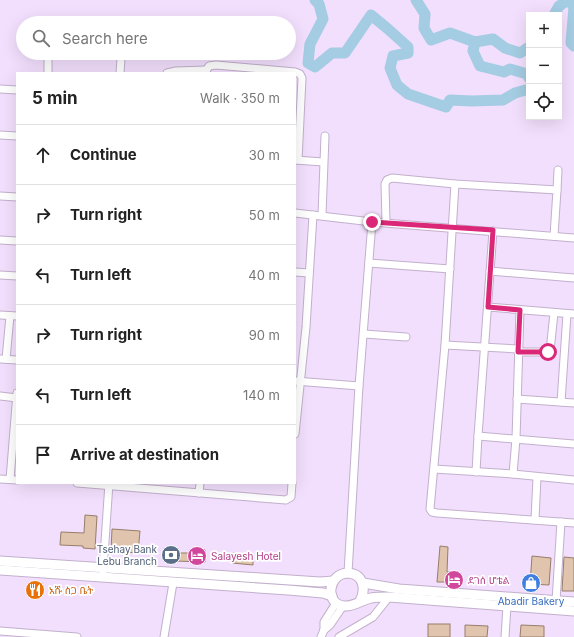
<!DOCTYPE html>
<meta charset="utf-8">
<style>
:root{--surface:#fff;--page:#f6f6f6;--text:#222;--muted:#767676;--line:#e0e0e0}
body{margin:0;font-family:Inter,"Noto Sans Ethiopic",sans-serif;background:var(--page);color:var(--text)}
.controls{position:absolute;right:12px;top:12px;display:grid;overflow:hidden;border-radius:0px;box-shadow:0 4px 16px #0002}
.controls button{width:36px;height:36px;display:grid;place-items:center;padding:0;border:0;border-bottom:1px solid var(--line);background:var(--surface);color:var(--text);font:20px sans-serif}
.stop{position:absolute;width:12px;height:12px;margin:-9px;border:3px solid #db2777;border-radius:50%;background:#fff}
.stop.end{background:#db2777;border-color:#fff;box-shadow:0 1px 4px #0008}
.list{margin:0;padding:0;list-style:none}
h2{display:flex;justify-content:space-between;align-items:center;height:52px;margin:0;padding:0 16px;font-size:17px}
h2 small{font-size:13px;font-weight:400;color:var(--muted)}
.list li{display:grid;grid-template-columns:26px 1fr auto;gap:12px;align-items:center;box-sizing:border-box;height:60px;padding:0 16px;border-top:1px solid var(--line)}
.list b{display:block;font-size:15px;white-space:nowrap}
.list em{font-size:13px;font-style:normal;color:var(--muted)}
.icon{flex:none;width:22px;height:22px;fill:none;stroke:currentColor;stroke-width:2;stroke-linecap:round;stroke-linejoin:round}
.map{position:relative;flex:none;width:574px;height:637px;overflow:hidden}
.search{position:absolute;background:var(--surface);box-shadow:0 4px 16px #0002;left:16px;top:16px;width:280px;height:44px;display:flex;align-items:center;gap:10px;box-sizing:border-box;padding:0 14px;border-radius:22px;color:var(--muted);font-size:15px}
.panel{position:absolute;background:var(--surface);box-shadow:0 4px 16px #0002;left:16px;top:72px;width:280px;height:412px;border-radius:0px}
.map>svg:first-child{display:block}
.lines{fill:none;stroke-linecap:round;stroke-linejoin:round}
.river{stroke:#a4cce2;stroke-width:11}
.building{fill:#e0c4ae;stroke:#977d69}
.minor-casing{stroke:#c2b0cc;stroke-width:9}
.major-casing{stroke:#c2b0cc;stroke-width:11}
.minor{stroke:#fff;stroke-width:7}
.major{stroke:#fff;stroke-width:9}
.route{stroke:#db2777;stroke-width:5}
.labels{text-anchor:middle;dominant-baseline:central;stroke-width:3.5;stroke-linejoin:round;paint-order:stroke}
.service-label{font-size:10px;fill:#4e5e75;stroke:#fff;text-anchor:end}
.hotel-label{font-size:10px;fill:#b23c85;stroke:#fff;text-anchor:start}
.food-label{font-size:10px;fill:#c56008;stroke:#fff;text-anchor:start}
.shop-label{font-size:10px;fill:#366cbe;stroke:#fff}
</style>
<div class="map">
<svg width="574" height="637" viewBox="0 0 574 637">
<rect width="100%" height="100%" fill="#f2dffd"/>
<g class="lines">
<g class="river">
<polyline points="315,0 319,4 323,19 310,44 308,63 315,67 332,53 345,53 371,15 388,29 408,47 408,53 393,56 390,68 397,85 408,94 446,107 450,100 472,101 503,100 515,93 529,89"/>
<polyline points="416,0 425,14 424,28 431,40 450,33 475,42 493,39 505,48 520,53 529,47"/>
<polyline points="569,0 574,7 571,43 574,46"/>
<polyline points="554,15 559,6 568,0"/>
<polyline points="475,42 473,51 480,66 504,72 510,69 527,74 529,78"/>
</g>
</g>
<g class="building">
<polygon points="85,515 97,516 95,549 83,548 83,546 60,545 61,532 84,533"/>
<polygon points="112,529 140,531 138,553 111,551"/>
<polygon points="440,546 448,547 447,572 459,572 459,582 437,582"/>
<polygon points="190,550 205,550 205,562 174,561 174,553 190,553"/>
<polygon points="232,553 253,555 253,565 232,563"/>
<polygon points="532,556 551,558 549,585 530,584"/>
<polygon points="564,557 574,558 574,591 562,591"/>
<rect x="428" y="624" width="22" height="13"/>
<polygon points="465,625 488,626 487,637 465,637"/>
<polygon points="521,625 544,626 544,637 520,637"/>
</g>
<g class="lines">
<defs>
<g id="minor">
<polyline points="48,53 48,73"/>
<polyline points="120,73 121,58"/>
<polyline points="167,73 176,71 206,70"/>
<polyline points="205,73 209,66 216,65 295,72 300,74 302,78 298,160"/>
<polyline points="0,89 17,90"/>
<polyline points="0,135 17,136"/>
<polyline points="295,160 323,162"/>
<polyline points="455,184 445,345 430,509 432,512 437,513 574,523"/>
<polyline points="557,190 558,170"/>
<polyline points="0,196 17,197"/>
<polyline points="295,213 372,222 574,238"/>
<polyline points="322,215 325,136"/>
<polyline points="386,222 385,184 387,180 392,178 455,184 557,190 554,236"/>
<polyline points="0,240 17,241"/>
<polyline points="369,263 450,269"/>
<polyline points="490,271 574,278"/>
<polyline points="295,272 309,273"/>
<polyline points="0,275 17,276"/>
<polyline points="488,307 574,314"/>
<polyline points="0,315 17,316"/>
<polyline points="364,334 406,337"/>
<polyline points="445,345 518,349"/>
<polyline points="518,352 548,352 550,351 554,313"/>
<polyline points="0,359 17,360"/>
<polyline points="6,359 10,316"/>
<polyline points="295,381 359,386"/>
<polyline points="0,396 17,398"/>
<polyline points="517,399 574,403"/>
<polyline points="561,402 567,314"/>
<polyline points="295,434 306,327 313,215"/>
<polyline points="478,436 574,444"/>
<polyline points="434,469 513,474 574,480"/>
<polyline points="476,472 478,436 493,231"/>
<polyline points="513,474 516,439 520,310"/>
<polyline points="0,479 17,480"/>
<polyline points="10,479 17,393"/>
<polyline points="77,483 286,500 291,497 292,483"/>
<polyline points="199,493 200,483"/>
<polyline points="535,520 537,477"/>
<polyline points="103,571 109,483"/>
<polyline points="348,573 359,386 372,222"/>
<polyline points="556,601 561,522"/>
<polyline points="324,630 330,625 343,606"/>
<polyline points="0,631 77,637"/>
<polyline points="164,637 173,583"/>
<polyline points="321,637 324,630 324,622 336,603"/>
<polyline points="339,637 373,617 389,597"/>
<polyline points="505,637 507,606"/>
</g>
<g id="major">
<polyline points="0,561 260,578 320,582 333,581"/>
<polyline points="0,570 288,590 323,593 332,596"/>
<polyline points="363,583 399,589 574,602"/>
<path d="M360,601c6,-11 4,-27 -12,-28 -20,0 -24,31 -4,33 9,1 18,-6 27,-8 6,-1 12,-1 18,-1l185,14"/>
</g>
</defs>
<use href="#minor" class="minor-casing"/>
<use href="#major" class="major-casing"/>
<use href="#minor" class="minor"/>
<use href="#major" class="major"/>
</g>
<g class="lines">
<polyline class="route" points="372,222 493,230 488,307 520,310 518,352 548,352"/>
</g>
<defs>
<symbol id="bank-disc" viewBox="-11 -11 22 22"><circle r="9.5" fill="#5c6f8a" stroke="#fff"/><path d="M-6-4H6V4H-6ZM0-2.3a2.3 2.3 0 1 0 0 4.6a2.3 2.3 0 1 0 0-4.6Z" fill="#fff"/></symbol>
<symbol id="hotel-disc" viewBox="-11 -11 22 22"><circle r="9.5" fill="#d1479c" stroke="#fff"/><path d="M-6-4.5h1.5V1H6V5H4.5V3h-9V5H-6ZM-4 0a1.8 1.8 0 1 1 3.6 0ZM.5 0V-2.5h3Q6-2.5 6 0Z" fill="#fff"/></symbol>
<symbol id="shop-disc" viewBox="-11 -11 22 22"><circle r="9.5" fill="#3f7fe0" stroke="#fff"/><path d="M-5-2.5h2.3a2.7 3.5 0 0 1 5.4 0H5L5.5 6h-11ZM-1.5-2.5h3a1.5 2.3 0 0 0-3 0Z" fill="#fff"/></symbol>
<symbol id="restaurant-disc" viewBox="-11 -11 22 22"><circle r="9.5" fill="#e8710a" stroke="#fff"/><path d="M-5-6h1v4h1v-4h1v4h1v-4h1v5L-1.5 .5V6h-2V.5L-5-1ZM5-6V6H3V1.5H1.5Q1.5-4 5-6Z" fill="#fff"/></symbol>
</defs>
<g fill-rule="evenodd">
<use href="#bank-disc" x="160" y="544" width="22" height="22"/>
<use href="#hotel-disc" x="186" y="545" width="22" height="22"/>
<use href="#hotel-disc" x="443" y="569" width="22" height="22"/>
<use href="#shop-disc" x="520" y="572" width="22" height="22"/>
<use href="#restaurant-disc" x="24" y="579" width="22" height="22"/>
</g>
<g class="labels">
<g class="service-label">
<text x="157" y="549">Tsehay Bank<tspan x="157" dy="12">Lebu Branch</tspan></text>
</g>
<g class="hotel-label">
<text x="211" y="556">Salayesh Hotel</text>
<text x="468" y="580">ደገሰ ሆቴል</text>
</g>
<g class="food-label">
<text x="49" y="590">አሹ ስጋ ቤት</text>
</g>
<g class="shop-label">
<text x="531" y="601">Abadir Bakery</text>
</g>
</g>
</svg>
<div class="controls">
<button>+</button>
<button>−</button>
<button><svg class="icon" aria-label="locate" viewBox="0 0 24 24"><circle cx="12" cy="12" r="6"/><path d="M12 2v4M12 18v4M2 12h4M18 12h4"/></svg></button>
</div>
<div class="stop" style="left:548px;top:352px"></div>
<div class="stop end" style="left:372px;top:222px"></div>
<div class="search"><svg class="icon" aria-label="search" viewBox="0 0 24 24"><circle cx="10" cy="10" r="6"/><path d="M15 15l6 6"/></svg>Search here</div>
<section class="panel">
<h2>5 min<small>Walk · 350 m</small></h2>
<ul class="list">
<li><svg class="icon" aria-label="ahead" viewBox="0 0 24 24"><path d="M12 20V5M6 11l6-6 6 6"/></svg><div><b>Continue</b></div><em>30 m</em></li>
<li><svg class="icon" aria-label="right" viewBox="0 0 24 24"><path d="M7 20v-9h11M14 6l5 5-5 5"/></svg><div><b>Turn right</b></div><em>50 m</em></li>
<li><svg class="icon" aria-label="left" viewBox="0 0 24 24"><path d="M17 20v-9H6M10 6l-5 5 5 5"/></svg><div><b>Turn left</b></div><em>40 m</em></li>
<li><svg class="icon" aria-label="right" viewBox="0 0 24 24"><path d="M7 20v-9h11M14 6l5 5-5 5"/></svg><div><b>Turn right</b></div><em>90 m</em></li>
<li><svg class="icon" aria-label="left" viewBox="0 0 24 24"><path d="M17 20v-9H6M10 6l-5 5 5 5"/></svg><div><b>Turn left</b></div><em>140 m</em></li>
<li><svg class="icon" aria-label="arrive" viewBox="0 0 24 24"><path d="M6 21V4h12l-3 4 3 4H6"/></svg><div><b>Arrive at destination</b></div></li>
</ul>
</section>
</div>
